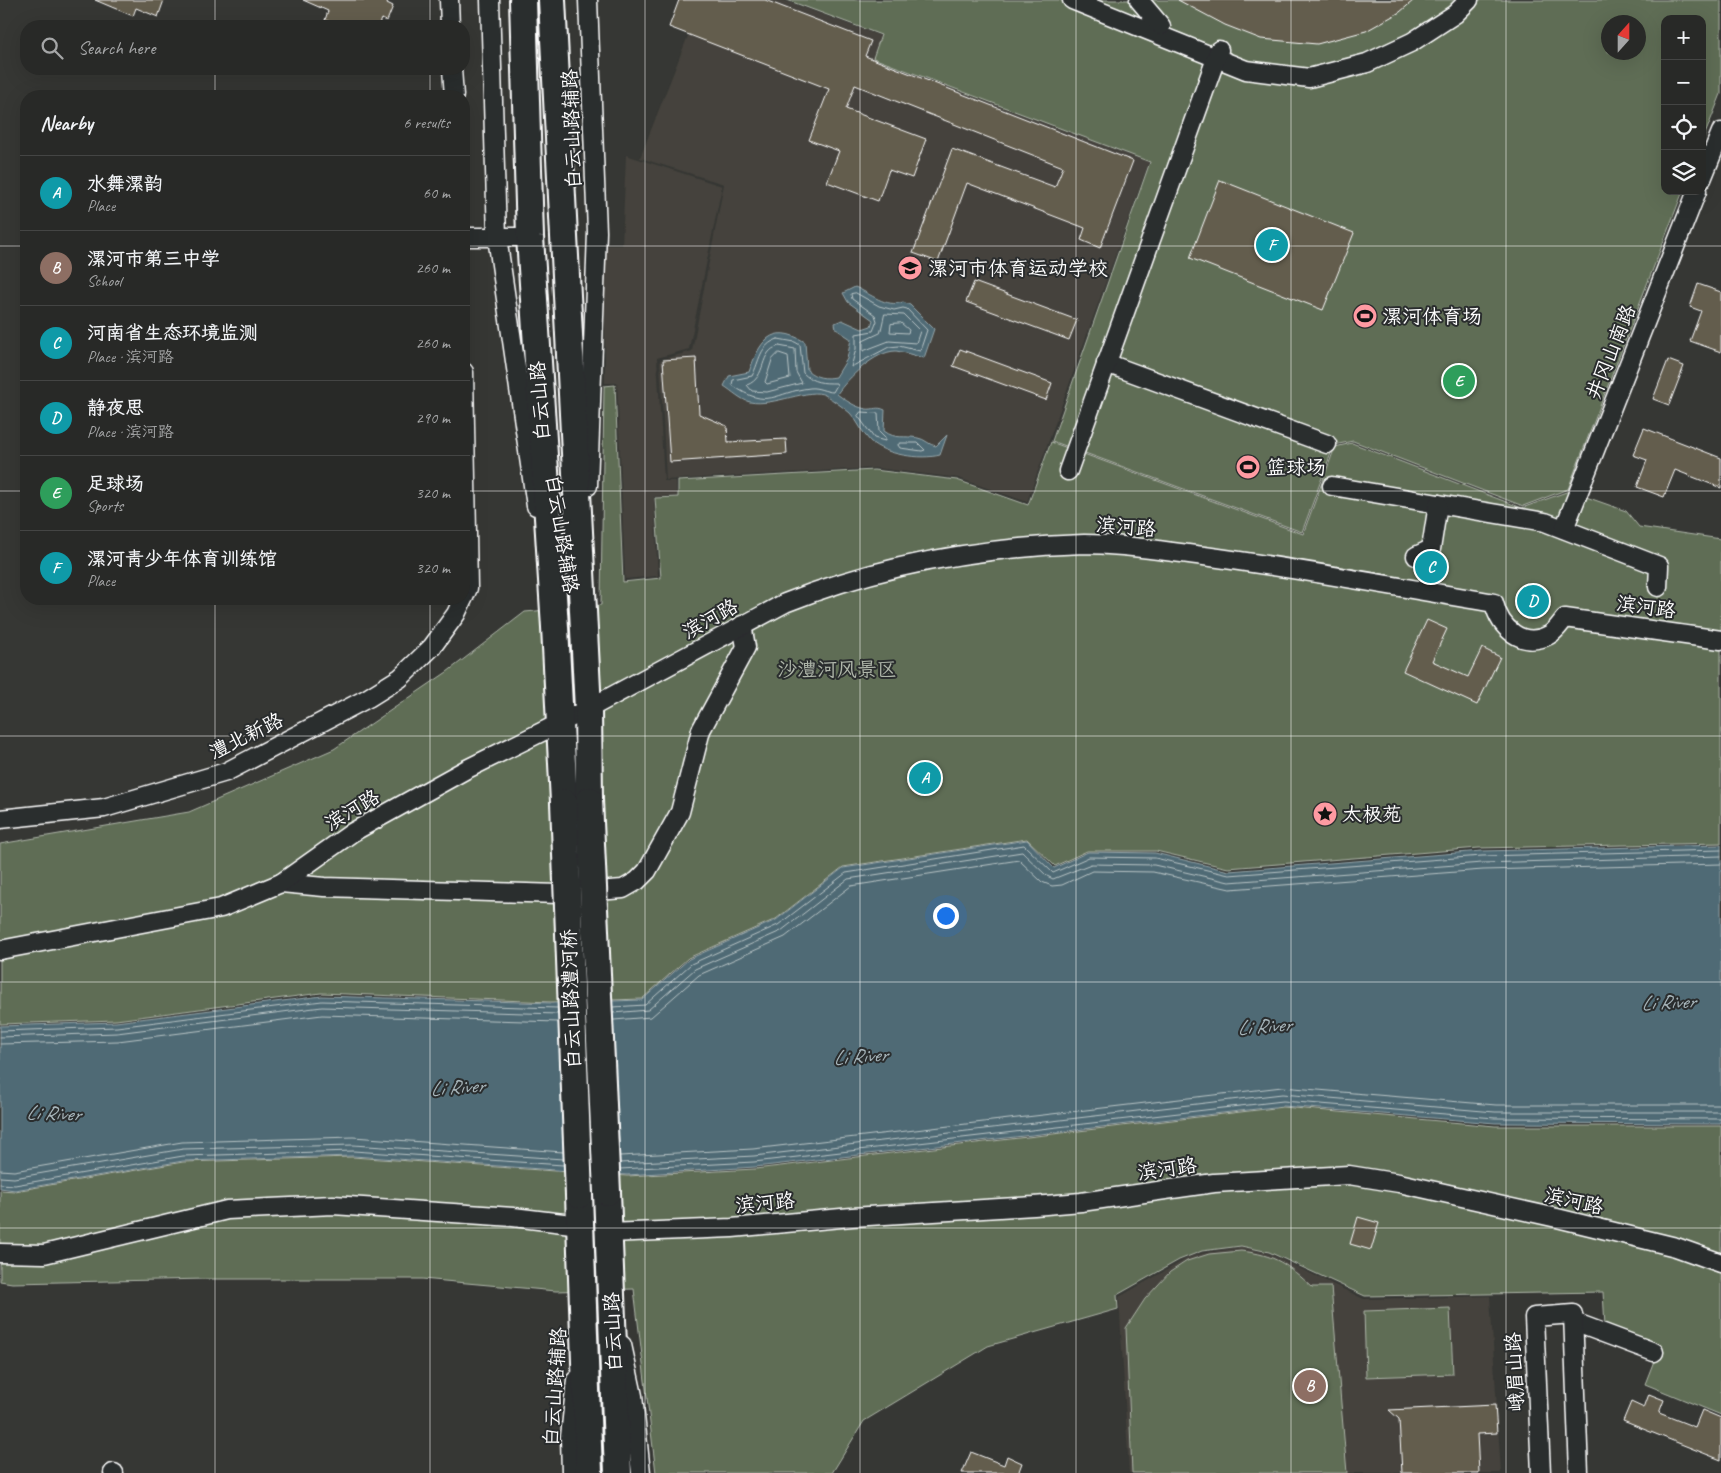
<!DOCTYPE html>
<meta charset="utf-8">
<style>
:root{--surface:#282927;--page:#30312f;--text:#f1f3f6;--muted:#a5a6a7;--line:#444544;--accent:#ff9aa2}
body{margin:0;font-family:Caveat,"LXGW WenKai TC",sans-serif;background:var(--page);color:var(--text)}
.controls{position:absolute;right:15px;top:15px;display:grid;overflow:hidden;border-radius:10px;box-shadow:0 5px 20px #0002}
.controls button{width:45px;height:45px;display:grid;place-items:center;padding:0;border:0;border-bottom:1px solid var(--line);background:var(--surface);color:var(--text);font:25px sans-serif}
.compass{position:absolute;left:1601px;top:15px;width:45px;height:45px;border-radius:50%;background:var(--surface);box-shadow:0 5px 20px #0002;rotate:21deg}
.you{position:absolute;left:945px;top:915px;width:18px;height:18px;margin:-12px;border:4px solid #fff;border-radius:50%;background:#1a73e8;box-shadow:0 0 0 8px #1a73e833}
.badge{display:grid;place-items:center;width:32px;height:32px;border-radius:50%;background:var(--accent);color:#fff;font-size:16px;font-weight:700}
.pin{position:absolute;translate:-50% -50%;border:2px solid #fff;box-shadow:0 1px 5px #0006}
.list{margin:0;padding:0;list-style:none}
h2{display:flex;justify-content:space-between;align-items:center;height:65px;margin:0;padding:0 20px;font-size:21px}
h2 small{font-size:16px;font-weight:400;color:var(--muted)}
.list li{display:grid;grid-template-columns:32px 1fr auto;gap:15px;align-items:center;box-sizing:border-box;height:75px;padding:0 20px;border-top:1px solid var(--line)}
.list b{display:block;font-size:19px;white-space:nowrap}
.list p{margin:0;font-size:16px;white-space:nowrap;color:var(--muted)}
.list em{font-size:16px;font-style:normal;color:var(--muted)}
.icon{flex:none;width:28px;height:28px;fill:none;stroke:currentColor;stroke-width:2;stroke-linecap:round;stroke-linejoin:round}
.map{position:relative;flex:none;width:1721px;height:1473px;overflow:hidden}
.search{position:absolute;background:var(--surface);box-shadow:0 5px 20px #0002;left:20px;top:20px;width:450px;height:55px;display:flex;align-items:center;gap:12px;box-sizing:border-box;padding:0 18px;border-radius:20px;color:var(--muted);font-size:19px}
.panel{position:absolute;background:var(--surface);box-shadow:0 5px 20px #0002;left:20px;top:90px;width:450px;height:515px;border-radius:20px}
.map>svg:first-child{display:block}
.built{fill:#44423c}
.green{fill:#5f6d55;stroke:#afb6aa;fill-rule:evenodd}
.water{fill:#4f6b74;stroke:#95a6ac}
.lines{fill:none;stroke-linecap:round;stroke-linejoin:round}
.shore{stroke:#b9c4c7;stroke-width:1}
.building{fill:#645d4d;stroke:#fff}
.minor-casing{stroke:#fff;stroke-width:21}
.highway-casing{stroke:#fff;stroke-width:30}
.minor{stroke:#2a2d2e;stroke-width:18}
.highway{stroke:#2a2d2e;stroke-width:26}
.highway-bridge-casing{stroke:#fff;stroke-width:30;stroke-linecap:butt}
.highway-bridge{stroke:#2a2d2e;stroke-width:26}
.grid{fill:none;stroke:#fff;stroke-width:1;stroke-opacity:0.55}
.labels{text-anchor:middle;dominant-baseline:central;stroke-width:4;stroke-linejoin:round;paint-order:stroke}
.street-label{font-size:20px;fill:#fff;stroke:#2a2d2e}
.poi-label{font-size:20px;fill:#fff;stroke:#2a2d2e;text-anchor:start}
.park-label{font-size:20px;fill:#afb6aa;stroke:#2a2d2e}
.water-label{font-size:21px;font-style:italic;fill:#a7b5ba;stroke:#2a2d2e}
</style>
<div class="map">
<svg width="1721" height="1473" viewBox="0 0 1721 1473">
<rect width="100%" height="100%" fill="#363734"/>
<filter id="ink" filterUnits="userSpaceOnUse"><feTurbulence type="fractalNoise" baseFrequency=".02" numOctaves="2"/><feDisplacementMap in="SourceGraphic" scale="10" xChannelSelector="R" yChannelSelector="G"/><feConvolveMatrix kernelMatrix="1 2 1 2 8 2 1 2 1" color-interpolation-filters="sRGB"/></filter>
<g filter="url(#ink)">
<g class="built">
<polygon points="702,0 783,0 881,36 873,59 1149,162 1027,502 958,478 875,468 666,480 660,360 692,351 724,184 640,158"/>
<polygon points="626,155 722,186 689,349 657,358 664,481 676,481 677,496 654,497 658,576 625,579 617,383 605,383 605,245 622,245"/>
<polygon points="1242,1247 1268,1253 1364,1299 1490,1296 1501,1473 1129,1473 1119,1297 1189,1257 1203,1253"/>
</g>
<g class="green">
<path d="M787,0h934v94l-19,48v-123h-37v172h18l-115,298 -45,17 -170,-65 -19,4 -32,87 -250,-91 98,-279 -277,-104 8,-23zM1608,22h30v30h-30z"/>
<polygon points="615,385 623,582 661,578 655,498 678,497 678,481 874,470 957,480 1028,505 1051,442 1303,534 1335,447 1352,443 1522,508 1569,491 1626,511 1639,527 1721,539 1721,843 1479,848 1228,868 1156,851 1087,851 1055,866 1027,839 843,867 776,919 688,958 642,999 551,1002 321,993 116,1020 0,1024 0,844 189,812 334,749 447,672 525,612 601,605 604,386"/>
<polygon points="1283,1107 1495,1126 1721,1126 1721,1415 1645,1384 1659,1348 1605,1326 1603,1292 1365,1296 1269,1252 1241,1246 1202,1251 1179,1260 1117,1295 1118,1309 988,1346 864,1421 832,1473 656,1473 634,1289 556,1291 422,1279 207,1279 12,1283 0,1281 0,1190 15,1191 183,1162 352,1157 627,1176 755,1169"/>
<path d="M1241,1251c35,4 46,13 71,36h19l16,186h-215l-6,-145 19,-29 25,-27 17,-11 22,-7z"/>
<polygon points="1450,1308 1453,1374 1366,1377 1364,1311"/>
</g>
<g class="water">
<path d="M855,287c16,7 31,21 48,15l7,3 24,24 -10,29c-9,-2 -19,-6 -28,-7 -21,0 -48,27 -59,43 8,6 18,13 29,15 8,1 11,-3 19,1l-1,21c12,9 20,4 34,7 7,1 11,7 18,8l11,-11 -7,20c-19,5 -55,0 -70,-14 -8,-8 -12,-20 -20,-28 -7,-6 -17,-13 -25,-18 -15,-8 -52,12 -75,7 -9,-2 -18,-11 -26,-16l5,-10 20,-4c10,-29 22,-51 56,-30l2,28c9,8 18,9 29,7l11,-18 4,-20 -15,-10 -1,-6 7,-3 20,9 9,-3 2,-6 -25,-18 -5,-9z"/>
<polygon points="1027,840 1054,868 1088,852 1155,853 1229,871 1482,851 1721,845 1721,1124 1495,1123 1283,1106 755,1167 627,1175 353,1156 183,1161 15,1190 0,1188 0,1026 116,1022 322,996 553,1003 642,1000 689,959 776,920 843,868"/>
</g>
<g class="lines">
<g class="shore">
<polygon points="856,293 879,306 894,310 903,308 907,309 927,330 920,351 899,346 889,347 851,367 856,349 856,334 873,331 877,321 875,315 852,299 851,294"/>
<polygon points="885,314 904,315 920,331 916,343 889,341 863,351 863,341 880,333"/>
<polygon points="901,323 909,330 908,333 890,332 891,324"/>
<path d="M778,339l17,3 5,3 3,28c10,10 20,10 33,10l1,2 -4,7c-7,0 -15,-5 -23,-4 -36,4 -41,23 -78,-3l1,-5 19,-4c8,-15 7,-31 26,-37z"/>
<path d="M779,346l16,3 1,23 6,11 -35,9 -15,-1 -5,-6c21,-8 11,-34 32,-39z"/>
<polygon points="779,353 788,356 790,378 767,384 765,382 772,360"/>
<polygon points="861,412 878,413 879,432 885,438 885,441 874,438 858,416"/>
<polygon points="901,443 918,443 925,450 922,451 900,448 898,445"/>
<polyline points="613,1007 645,1005 691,964 778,925 846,873 1024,845 1053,873 1089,857 1155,858 1229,875 1482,856 1721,850"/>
<polyline points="613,1013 648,1010 695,969 781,931 848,879 1022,852 1047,876 1053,879 1091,864 1154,865 1229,882 1482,863 1721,856"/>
<polyline points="614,1020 651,1017 699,975 785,937 851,886 1019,860 1042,882 1052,886 1062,885 1092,871 1153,872 1230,889 1483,870 1721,864"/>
<polyline points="0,1031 117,1027 322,1001 557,1008"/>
<polyline points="0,1037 117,1033 322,1007 558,1014"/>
<polyline points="0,1044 118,1041 322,1015 558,1022"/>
<polyline points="620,1156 753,1149 1282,1087 1496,1105 1721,1105"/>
<polyline points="620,1163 754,1156 1282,1094 1495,1112 1721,1112"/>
<polyline points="620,1169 754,1162 1283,1101 1495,1118 1721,1119"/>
<polyline points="0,1170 14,1171 182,1142 353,1137 563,1152"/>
<polyline points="0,1177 14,1178 183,1149 353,1145 563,1159"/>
<polyline points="0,1184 15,1185 183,1156 353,1151 563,1165"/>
</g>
</g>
<g class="building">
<polygon points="95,0 164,0 158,17 136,8 133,16"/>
<polygon points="303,0 388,0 387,3 393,6 387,21 381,19 378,26 342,26 325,20 328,11"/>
<polygon points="679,0 765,0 871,41 865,56 1133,161 1100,248 1081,240 1085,228 967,183 938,262 913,253 952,149 1055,187 1063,167 855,85 846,109 926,139 912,178 889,170 878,201 827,182 839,151 809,140 829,89 669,27"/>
<polygon points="1178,0 1414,0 1400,12 1366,31 1317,44 1261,39 1225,25"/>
<polygon points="1220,180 1354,233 1323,310 1190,258"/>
<polygon points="974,282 1077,320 1069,340 966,302"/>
<polygon points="1698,284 1721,292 1721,352 1690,341 1701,311 1690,307"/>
<polygon points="960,349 1052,383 1046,400 953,366"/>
<polygon points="696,358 699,414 727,426 728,442 786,439 787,454 670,462 663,360"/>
<polygon points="1668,360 1684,366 1669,405 1653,399"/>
<polygon points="1644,428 1721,458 1721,488 1675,470 1664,497 1637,487 1647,460 1633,455"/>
<polygon points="1427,620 1447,629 1432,661 1468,677 1482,648 1500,657 1477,705 1403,671"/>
<polygon points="1358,1217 1379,1223 1371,1250 1350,1244"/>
<polygon points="1649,1394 1664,1400 1659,1413 1695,1427 1702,1410 1721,1418 1721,1460 1623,1421 1631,1402 1644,1408"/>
<polygon points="1495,1405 1497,1433 1477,1434 1479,1473 1402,1473 1399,1419 1389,1410"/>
<polygon points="971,1452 1004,1465 1007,1456 1022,1463 1019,1471 1021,1473 962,1473"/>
</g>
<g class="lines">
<defs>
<g id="minor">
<polyline points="449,0 450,26"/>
<polyline points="490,0 497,237 536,506"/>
<polyline points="1072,0 1246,70 1309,78 1367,63 1412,42 1455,14 1469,0"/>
<polyline points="1139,0 1161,26"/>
<polyline points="452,69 454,96"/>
<polyline points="1702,179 1721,132"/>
<polyline points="464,237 530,237"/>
<polyline points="1106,363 1327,444"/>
<polyline points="464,372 468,588 464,597"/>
<polyline points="1068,471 1219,50"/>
<polyline points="588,486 597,232 588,0"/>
<polyline points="1332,486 1545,522 1659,566 1658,587"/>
<polyline points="1564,529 1697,191"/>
<polyline points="1416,556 1431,549 1438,504"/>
<polyline points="0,819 104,808 226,772 368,698 400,678 432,647 456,614 463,599"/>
<polyline points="281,883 324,887 559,894 623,889 637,881 647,871 680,812 701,730 746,647 742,625"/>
<path d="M0,950l221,-42 60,-25 72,-51 112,-62 123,-61 197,-106c95,-38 197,-56 299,-59 39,0 80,7 120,12 97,13 193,31 290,47 6,25 28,46 55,32 7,-4 11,-11 16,-17l156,22"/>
<polyline points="609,1233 732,1228 852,1217 1034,1206 1081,1202 1214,1183 1349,1175 1399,1183 1557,1218 1676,1247 1721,1263"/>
<polyline points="0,1253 44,1254 227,1210 333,1205 513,1217 580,1225"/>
<polyline points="1574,1322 1654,1352"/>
<polyline points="622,1345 633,1396 641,1473"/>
<polyline points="113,1473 114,1473"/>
<polyline points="571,1473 570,1437 576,1380"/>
<polyline points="1541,1473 1534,1317 1573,1314 1579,1473"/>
</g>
<g id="highway">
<polyline points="523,0 530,237 555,627 564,802"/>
<polyline points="552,0 588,709 589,800"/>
<polyline points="607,1192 618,1473"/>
<polyline points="579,1195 589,1473"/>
</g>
</defs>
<use href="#minor" class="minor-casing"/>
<use href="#highway" class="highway-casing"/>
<use href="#minor" class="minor"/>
<use href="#highway" class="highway"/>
<defs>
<g id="highway-bridge">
<polyline points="589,800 607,1192"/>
<polyline points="564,802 579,1195"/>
</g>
</defs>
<use href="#highway-bridge" class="highway-bridge-casing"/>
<use href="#highway-bridge" class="highway-bridge"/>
</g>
</g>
<path class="grid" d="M215,0v26M430,0v26M645,0v1473M860,0v1473M1076,0v1473M1291,0v1473M1506,0v1473M215,69v27M430,69v27M0,246h26M464,246h1257M0,491h26M464,491h1257M215,599v874M430,599v874M0,736h1721M0,982h1721M0,1228h1721"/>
<defs>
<symbol id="school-disc" viewBox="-11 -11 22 22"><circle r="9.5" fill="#ff9aa2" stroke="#2a2d2e"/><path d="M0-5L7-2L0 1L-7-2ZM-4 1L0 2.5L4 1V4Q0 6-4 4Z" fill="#111"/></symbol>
<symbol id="stadium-disc" viewBox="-11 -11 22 22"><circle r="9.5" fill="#ff9aa2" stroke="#2a2d2e"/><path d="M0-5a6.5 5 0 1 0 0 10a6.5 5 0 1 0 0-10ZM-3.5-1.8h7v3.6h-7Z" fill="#111"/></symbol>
<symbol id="sight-disc" viewBox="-11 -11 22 22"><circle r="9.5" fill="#ff9aa2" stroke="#2a2d2e"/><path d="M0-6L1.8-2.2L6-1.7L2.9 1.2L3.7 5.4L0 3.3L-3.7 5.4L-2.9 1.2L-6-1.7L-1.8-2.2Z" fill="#111"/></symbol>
</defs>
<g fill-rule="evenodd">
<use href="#school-disc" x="896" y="254" width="28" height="28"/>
<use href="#stadium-disc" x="1351" y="302" width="28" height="28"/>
<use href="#stadium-disc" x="1234" y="453" width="28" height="28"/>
<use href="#sight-disc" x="1311" y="800" width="28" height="28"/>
</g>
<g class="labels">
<g class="street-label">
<text transform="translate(572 129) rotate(-92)">白云山路辅路</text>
<text transform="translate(1611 352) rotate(-68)">井冈山南路</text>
<text transform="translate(540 401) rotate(-94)">白云山路</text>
<text transform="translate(1126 527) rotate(5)">滨河路</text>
<text transform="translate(562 534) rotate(81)">白云山路辅路</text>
<text transform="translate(1646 607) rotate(8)">滨河路</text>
<text transform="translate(710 619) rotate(-29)">滨河路</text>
<text transform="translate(246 736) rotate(-26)">澧北新路</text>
<text transform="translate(352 810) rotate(-31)">滨河路</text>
<text transform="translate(571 999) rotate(-92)">白云山路澧河桥</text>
<text transform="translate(1167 1169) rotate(-8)">滨河路</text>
<text transform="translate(1574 1201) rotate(13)">滨河路</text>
<text transform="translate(765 1203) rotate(-5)">滨河路</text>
<text transform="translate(613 1332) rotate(-92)">白云山路</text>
<text transform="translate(1515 1372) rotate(-93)">峨眉山路</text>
<text transform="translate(555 1387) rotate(-86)">白云山路辅路</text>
</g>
<g class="poi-label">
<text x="928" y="268">漯河市体育运动学校</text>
<text x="1382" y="316">漯河体育场</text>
<text x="1266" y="467">篮球场</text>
<text x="1342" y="814">太极苑</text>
</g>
<g class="park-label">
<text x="837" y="669">沙澧河风景区</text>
</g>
<g class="water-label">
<text transform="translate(1668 1002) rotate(-2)">Li River</text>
<text transform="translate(1264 1026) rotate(-4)">Li River</text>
<text transform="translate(860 1056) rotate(-4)">Li River</text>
<text transform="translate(457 1087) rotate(-4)">Li River</text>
<text transform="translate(53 1113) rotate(2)">Li River</text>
</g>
</g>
</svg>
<div class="controls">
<button>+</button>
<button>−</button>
<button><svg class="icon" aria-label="locate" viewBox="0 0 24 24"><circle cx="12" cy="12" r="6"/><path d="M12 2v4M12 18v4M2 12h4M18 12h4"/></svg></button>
<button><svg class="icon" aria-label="layers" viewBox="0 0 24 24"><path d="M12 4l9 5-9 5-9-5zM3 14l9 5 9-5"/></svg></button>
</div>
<svg class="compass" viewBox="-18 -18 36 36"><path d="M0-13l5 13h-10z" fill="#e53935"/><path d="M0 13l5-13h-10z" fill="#a5a6a7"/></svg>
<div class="you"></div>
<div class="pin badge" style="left:925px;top:778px;background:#0f9aa8">A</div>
<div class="pin badge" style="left:1310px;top:1386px;background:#8d6e63">B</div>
<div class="pin badge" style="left:1431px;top:567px;background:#0f9aa8">C</div>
<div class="pin badge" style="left:1533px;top:601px;background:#0f9aa8">D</div>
<div class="pin badge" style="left:1459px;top:381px;background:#2e9e5b">E</div>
<div class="pin badge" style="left:1272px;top:245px;background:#0f9aa8">F</div>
<div class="search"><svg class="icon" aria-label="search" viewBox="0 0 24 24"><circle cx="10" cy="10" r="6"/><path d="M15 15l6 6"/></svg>Search here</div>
<section class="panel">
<h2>Nearby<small>6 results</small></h2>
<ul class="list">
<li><span class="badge" style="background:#0f9aa8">A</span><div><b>水舞漯韵</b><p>Place</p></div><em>60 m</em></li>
<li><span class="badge" style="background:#8d6e63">B</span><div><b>漯河市第三中学</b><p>School</p></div><em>260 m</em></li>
<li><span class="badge" style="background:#0f9aa8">C</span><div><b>河南省生态环境监测</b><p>Place · 滨河路</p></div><em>260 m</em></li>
<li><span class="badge" style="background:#0f9aa8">D</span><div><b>静夜思</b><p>Place · 滨河路</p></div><em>290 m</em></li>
<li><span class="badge" style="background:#2e9e5b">E</span><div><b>足球场</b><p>Sports</p></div><em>320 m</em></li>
<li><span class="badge" style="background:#0f9aa8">F</span><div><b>漯河青少年体育训练馆</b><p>Place</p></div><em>320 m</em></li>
</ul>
</section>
</div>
